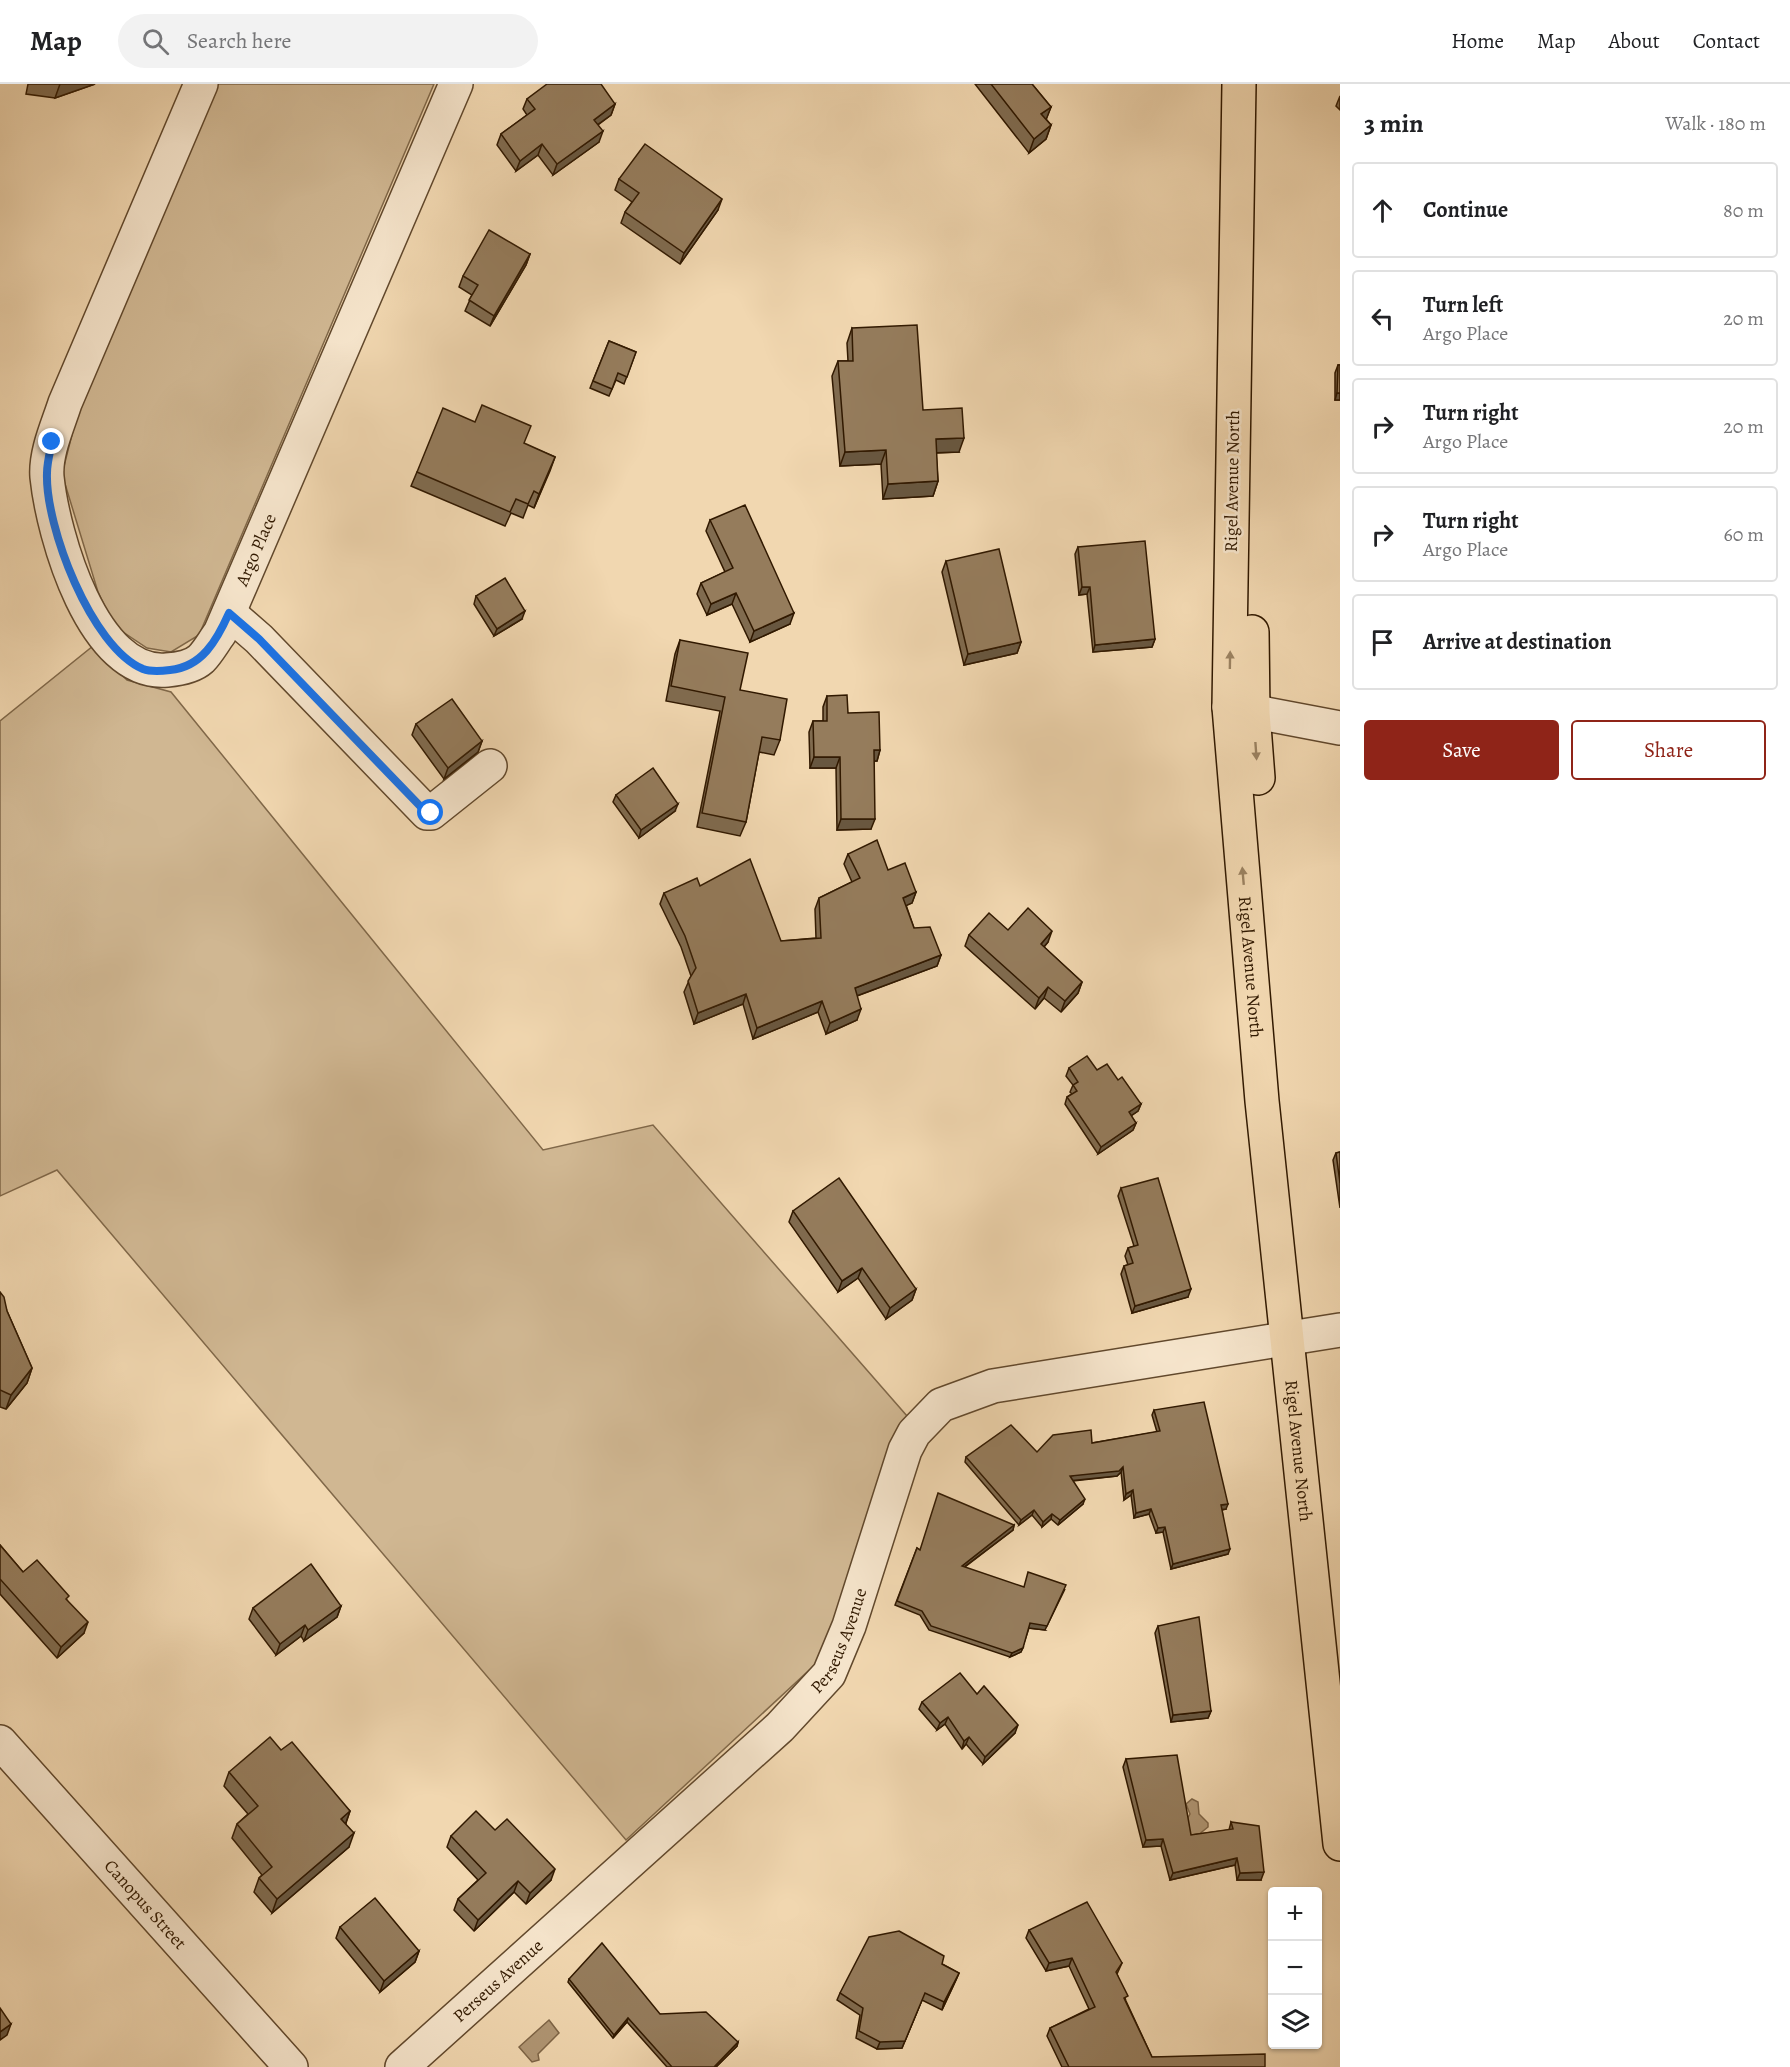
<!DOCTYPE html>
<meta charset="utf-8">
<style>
:root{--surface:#fff;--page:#f2f2f2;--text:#202124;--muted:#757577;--line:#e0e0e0;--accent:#8f2418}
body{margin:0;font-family:Alegreya,serif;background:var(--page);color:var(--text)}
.controls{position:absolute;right:18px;bottom:18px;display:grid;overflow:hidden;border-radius:6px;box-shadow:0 2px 4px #0004}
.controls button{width:54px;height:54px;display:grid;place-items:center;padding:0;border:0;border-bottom:2px solid var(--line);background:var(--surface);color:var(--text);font:30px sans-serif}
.stop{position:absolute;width:18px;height:18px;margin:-14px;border:4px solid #1a73e8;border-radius:50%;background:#fff}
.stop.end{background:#1a73e8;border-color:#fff;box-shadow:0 2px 6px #0008}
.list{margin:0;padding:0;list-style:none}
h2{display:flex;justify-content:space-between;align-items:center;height:78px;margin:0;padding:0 24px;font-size:26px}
h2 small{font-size:20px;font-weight:400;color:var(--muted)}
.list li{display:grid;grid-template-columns:39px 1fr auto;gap:18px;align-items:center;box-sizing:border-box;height:96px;margin:0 12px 12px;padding:0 12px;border:2px solid var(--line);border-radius:6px}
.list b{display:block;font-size:22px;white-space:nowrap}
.list p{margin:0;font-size:20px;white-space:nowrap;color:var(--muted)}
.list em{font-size:20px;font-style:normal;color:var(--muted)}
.actions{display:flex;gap:12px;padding:18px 24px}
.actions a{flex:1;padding:14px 0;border:2px solid var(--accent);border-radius:6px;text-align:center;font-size:21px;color:var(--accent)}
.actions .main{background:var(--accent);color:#fff}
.icon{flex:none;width:33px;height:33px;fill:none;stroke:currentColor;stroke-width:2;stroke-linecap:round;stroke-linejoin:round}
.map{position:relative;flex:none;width:1340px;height:1983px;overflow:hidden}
header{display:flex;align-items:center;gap:36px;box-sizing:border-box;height:84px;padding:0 30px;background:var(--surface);border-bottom:2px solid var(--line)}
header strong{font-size:28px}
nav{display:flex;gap:33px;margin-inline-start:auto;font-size:21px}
.search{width:420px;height:54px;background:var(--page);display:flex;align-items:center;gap:15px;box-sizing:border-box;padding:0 21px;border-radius:33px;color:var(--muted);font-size:22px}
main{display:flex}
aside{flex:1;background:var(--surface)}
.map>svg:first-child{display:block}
.green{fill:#d0b792;stroke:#806849;stroke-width:1.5}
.water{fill:#b09674;stroke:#7d6446;stroke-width:1.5}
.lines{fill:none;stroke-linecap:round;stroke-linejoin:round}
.minor-casing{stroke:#61482c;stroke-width:36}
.major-casing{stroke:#311900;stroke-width:36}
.minor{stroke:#f6e5cc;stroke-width:33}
.major{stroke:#f1d7b0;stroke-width:33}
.wall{fill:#806b4f;stroke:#311900;stroke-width:1.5}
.shaded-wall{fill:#685740;stroke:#311900;stroke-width:1.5}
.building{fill:#957c5c;stroke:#311900;stroke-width:1.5}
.oneway{fill:#9b8261}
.route{stroke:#1a73e8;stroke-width:8}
.labels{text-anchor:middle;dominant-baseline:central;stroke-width:5;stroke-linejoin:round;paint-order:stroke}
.street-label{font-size:18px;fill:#311900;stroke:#f6e5cc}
</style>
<header>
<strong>Map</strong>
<div class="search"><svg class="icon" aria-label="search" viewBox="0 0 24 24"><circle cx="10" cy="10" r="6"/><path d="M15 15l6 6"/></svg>Search here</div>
<nav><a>Home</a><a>Map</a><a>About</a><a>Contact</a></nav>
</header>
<main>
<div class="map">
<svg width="1340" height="1983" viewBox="0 0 1340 1983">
<rect width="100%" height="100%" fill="#f1d7b0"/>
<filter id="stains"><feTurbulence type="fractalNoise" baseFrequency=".00333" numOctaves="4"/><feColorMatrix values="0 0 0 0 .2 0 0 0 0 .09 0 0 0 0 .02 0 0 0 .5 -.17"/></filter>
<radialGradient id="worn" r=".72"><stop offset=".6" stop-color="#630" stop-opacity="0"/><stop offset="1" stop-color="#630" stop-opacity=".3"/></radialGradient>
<g class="green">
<polygon points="214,0 434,0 199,551 171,568 147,564 114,542 98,508 62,390 81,315"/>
<polygon points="93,562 127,596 171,608 543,1066 653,1041 907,1332 819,1577 626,1756 57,1086 0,1112 0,637"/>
</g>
<g class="water">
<polygon points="1192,1715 1198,1718 1199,1730 1208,1739 1208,1743 1198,1751 1190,1753 1186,1737 1190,1730 1186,1720"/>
<polygon points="549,1936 559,1949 538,1970 539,1976 532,1978 519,1963"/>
</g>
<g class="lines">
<defs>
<g id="minor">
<path id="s1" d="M201,0l-136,319c-7,22 -20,50 -18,74 6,58 46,200 120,193 12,-1 25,-3 34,-11 7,-7 13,-18 19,-26l236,-549"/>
<polyline points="229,529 259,555 427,729 431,729 490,682"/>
<polyline points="1229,623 1340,644"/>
<path id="s2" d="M0,1658l291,325"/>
<path id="s3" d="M402,1983l378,-340 49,-53 20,-48 56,-176 9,-17 27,-28 52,-19 347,-56"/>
</g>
<g id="major">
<path id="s4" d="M1239,0l-10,623 33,394 78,743"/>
<polyline points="1252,548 1253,629 1258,694"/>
</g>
</defs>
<use href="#minor" class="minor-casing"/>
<use href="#major" class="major-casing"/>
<use href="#minor" class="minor"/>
<use href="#major" class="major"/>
</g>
<g class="wall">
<polygon points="28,0 95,0 55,14 26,10"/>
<polygon points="975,0 1032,0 1051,23 1046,35 1051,41 1046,55 1029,69"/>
<polygon points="1340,12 1340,26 1336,22"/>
<polygon points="527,15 615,20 611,31 598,41 599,58 553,91 538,71 516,87 497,61 501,50 527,31 523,25"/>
<polygon points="619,95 718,126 680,180 621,139 625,128 632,118 615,106"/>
<polygon points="530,170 526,181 490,242 465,227 472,211 459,203 463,192"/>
<polygon points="852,244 959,368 936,369 938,397 933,412 883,415 881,380 840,382 832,292 838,277 848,277 847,259"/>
<polygon points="609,257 636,268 624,300 616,296 609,312 590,304"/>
<polygon points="1338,281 1340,281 1340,316 1335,316 1335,289"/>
<polygon points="524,360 555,373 534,424 528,421 523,434 511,429 505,442 411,402 417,388"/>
<polygon points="710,436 790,540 750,558 732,520 707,531 697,510 701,499 725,488 706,447"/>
<polygon points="1078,463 1155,555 1152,563 1093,568 1087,510 1079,511 1075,470"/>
<polygon points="946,477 1021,558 1017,569 964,581 942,488"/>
<polygon points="476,512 522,535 494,552 474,520"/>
<polygon points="680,556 740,606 780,656 774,671 759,668 746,738 740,752 697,743 720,627 666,617 675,570"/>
<polygon points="827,612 848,629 880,666 877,677 874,677 871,745 837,746 836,684 810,684 809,648 813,637 823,637 823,623"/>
<polygon points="416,640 482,657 478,668 444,695 412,651"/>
<polygon points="616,711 675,727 639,754 613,718"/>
<polygon points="848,770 888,786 916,808 912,819 906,821 914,844 941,871 937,882 857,912 857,936 826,950 818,928 753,955 743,920 694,940 684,908 691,892 681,863 660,820 664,809 700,802 781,857 816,854 815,825 819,814 852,798 844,780"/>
<polygon points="1008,846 1048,858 1044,863 1082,898 1078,909 1061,928 1044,914 1035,925 965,862 969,851"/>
<polygon points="1069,984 1097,986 1118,996 1141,1020 1138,1027 1131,1032 1136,1039 1133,1046 1098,1070 1065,1020 1067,1013 1072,1010 1070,1008 1073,1001 1066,992"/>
<polygon points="1340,1068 1340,1124 1333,1076 1336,1069"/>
<polygon points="1121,1104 1188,1213 1132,1229 1121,1190 1124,1182 1128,1181 1125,1172 1128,1164 1134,1162 1118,1112"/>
<polygon points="793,1127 916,1205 912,1216 886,1235 858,1194 838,1208 789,1138"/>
<polygon points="0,1208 7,1227 32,1284 27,1299 6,1325 0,1323"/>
<polygon points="1154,1326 1226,1425 1222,1426 1228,1470 1171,1485 1163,1448 1156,1449 1149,1430 1134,1434 1131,1411 1124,1416 1121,1388 1117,1392 1073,1397 1083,1420 1058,1441 1051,1435 1042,1443 1032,1431 1019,1441 965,1378 966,1373 1037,1368 1092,1359 1157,1348 1152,1331"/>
<polygon points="1014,1441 1013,1446 965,1483 1045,1546 1029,1544 1021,1568 1010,1573 929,1546 920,1531 895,1521 917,1464 920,1466"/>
<polygon points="0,1461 23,1488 67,1516 84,1549 57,1574 0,1510"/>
<polygon points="341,1522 337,1533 304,1557 301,1552 276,1571 249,1535 253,1524"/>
<polygon points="1158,1542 1211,1627 1208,1634 1171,1638 1155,1549"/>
<polygon points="977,1610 1015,1649 983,1680 966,1660 962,1665 945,1640 937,1646 919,1625 922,1618"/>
<polygon points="281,1666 350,1727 346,1739 349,1763 272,1829 254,1808 259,1794 262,1791 232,1754 237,1740 248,1730 224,1702 229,1688"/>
<polygon points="1126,1675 1191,1751 1229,1746 1231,1738 1261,1796 1237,1796 1235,1781 1170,1796 1161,1762 1143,1763 1123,1683"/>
<polygon points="495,1746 551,1796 526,1820 514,1808 474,1847 454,1826 458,1815 478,1796 447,1763 451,1752"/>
<polygon points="340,1843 419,1867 415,1878 380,1908 336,1854"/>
<polygon points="1029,1846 1122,1879 1117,1890 1126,1917 1152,1973 1265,1983 1062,1983 1047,1952 1050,1944 1089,1925 1069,1882 1046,1887 1026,1854"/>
<polygon points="942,1880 959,1889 956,1896 942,1926 922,1916 902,1964 877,1965 856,1954 860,1931 837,1916 840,1909"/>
<polygon points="569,1895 660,1930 738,1958 737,1962 716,1983 667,1983 627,1938 613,1954 568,1898"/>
</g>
<g class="shaded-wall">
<polygon points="60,0 95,0 55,14"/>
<polygon points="615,20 611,31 590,46 594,36"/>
<polygon points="1051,23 1046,36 1041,30"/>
<polygon points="1051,41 1046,55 1029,69 1034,55"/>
<polygon points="603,47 599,58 553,91 557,80"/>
<polygon points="542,60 538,71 516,87 520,77"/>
<polygon points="722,115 718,126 680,180 684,169"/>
<polygon points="530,170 526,181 490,242 494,232"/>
<polygon points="1337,309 1340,309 1340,316 1335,316"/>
<polygon points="964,354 959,368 930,369 936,355"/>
<polygon points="886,366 881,380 840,382 845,368"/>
<polygon points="555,373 550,387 534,424 539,410"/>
<polygon points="938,397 933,412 883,415 888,400"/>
<polygon points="1082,503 1090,503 1087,510 1079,511"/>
<polygon points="736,509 732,520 707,531 711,520"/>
<polygon points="525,527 522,535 494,552 497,545"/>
<polygon points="794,529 790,540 750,558 754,547"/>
<polygon points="1155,555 1152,563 1093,568 1095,561"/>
<polygon points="1021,558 1017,569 964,581 968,570"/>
<polygon points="482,657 478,668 444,695 448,684"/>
<polygon points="874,666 880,666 877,677 870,677"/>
<polygon points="814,673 840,673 836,684 810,684"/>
<polygon points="678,720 675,727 639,754 641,746"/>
<polygon points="841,735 875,735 871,745 837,746"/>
<polygon points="916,808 912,819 899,825 903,814"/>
<polygon points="1052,847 1048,858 1037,871 1041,860"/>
<polygon points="941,871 937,882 851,914 855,904"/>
<polygon points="1082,898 1078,909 1061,928 1065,917"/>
<polygon points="1048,903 1044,914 1035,925 1039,914"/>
<polygon points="746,910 743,920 694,940 698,929"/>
<polygon points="822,917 818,928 753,955 757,944"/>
<polygon points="861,925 857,936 826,950 830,939"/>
<polygon points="1141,1020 1138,1027 1126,1035 1129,1028"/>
<polygon points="1136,1039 1133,1046 1098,1070 1101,1063"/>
<polygon points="862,1184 858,1194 838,1208 842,1197"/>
<polygon points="916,1205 912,1216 886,1235 890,1224"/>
<polygon points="1191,1205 1188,1213 1132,1229 1135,1222"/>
<polygon points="32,1284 27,1299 6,1325 11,1311"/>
<polygon points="1123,1383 1121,1388 1117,1392 1068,1397 1070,1392"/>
<polygon points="1133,1406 1131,1411 1124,1416 1126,1410"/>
<polygon points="1085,1415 1083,1420 1058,1441 1060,1436"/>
<polygon points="1228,1420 1226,1425 1219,1426 1221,1421"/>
<polygon points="1151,1425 1149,1430 1134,1434 1136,1429"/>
<polygon points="1034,1426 1032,1431 1019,1441 1021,1436"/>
<polygon points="1052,1430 1051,1435 1042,1443 1043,1438"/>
<polygon points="1014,1441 1013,1446 960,1486 962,1482"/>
<polygon points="1165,1443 1163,1448 1156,1449 1158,1444"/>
<polygon points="1230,1465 1228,1470 1171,1485 1173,1480"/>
<polygon points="1065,1505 1045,1546 1028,1544 1030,1539"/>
<polygon points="341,1522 337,1533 304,1557 308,1546"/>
<polygon points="88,1538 84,1549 57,1574 61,1563"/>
<polygon points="305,1541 301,1552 276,1571 280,1560"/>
<polygon points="1023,1564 1021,1568 1010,1573 1012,1569"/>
<polygon points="1211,1627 1208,1634 1171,1638 1173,1631"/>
<polygon points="948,1633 945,1640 937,1646 940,1639"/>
<polygon points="1018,1641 1015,1649 983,1680 985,1673"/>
<polygon points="969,1653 966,1660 962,1665 964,1657"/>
<polygon points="350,1727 345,1741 341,1735"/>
<polygon points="354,1749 349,1763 272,1829 277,1815"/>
<polygon points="1163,1755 1161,1762 1143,1763 1146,1756"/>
<polygon points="1237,1774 1235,1781 1170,1796 1173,1789"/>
<polygon points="555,1785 551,1796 526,1820 530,1809"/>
<polygon points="1264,1788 1261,1796 1237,1796 1240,1789"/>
<polygon points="518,1797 514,1808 474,1847 478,1836"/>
<polygon points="419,1867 415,1878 380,1908 384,1897"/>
<polygon points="1072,1874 1069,1882 1046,1887 1049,1879"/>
<polygon points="959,1889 956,1896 942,1926 944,1918"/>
<polygon points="922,1916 902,1964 877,1965 880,1958"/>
<polygon points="628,1934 627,1938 613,1954 614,1951"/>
<polygon points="11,1940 7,1951 0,1956 0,1948"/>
<polygon points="738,1958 737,1962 716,1983 714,1983"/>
</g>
<g class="building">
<polygon points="547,0 601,0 615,20 594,36 603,47 557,80 542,60 520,77 501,50 535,25 527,15"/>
<polygon points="991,0 1032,0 1051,23 1041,30 1051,41 1034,55"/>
<polygon points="645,60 722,115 684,169 625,128 639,109 619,95"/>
<polygon points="489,146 530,170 494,232 469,216 478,201 463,192"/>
<polygon points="917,241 923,326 962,324 964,354 936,355 938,397 888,400 886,366 845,368 838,277 853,277 852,244"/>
<polygon points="609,257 636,268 627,293 618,289 612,305 593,297"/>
<polygon points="1338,281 1340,281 1340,309 1337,309"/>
<polygon points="482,321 531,342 524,359 555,373 539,410 534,407 528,420 516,415 510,428 417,388 443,324 475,338"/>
<polygon points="745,421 794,529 754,547 736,509 711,520 701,499 733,484 710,436"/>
<polygon points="1145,457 1155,555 1095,561 1090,503 1082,503 1078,463"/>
<polygon points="999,465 1021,558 968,570 946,477"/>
<polygon points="505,494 525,527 497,545 476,512"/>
<polygon points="680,556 748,569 740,606 787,615 780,656 762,653 746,738 702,729 725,613 671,602"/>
<polygon points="847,611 848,629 879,628 880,666 874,666 875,735 841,735 840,673 814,673 813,637 827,637 827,612"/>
<polygon points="452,615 482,657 448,684 416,640"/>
<polygon points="653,684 678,720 641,746 616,711"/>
<polygon points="877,756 888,786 905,779 916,808 903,814 914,844 930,843 941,871 855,904 861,925 830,939 822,917 757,944 746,910 698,929 688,897 696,884 685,852 664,809 697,794 700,802 750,775 781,857 821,854 819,814 860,794 848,770"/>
<polygon points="1028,824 1052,847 1041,860 1082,898 1065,917 1048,903 1039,914 969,851 989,829 1008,846"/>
<polygon points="1087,972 1097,986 1107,980 1118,996 1122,993 1141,1020 1129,1028 1136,1039 1101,1063 1067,1013 1077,1007 1073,1001 1078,998 1069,984"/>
<polygon points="1340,1068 1340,1099 1336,1069"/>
<polygon points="839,1094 916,1205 890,1224 862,1184 842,1197 793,1127"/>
<polygon points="1158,1094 1191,1205 1135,1222 1124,1182 1133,1179 1128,1164 1138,1161 1121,1104"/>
<polygon points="0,1208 4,1213 7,1227 32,1284 11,1311 0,1306"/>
<polygon points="1204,1318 1228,1420 1221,1421 1230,1465 1173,1480 1165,1443 1158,1444 1151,1425 1136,1429 1133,1406 1126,1410 1123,1383 1119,1387 1070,1392 1085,1415 1060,1436 1052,1430 1043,1438 1034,1426 1021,1436 966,1373 1011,1341 1037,1368 1053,1351 1091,1346 1092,1359 1160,1347 1154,1326"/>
<polygon points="938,1409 1014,1441 962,1482 1024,1503 1028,1488 1066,1501 1047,1542 1030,1539 1023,1564 1012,1569 931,1542 922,1527 897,1517 917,1464 920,1466"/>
<polygon points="0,1461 23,1488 37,1476 69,1512 66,1515 88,1538 61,1563 0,1495"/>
<polygon points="311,1480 341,1522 308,1546 305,1541 280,1560 253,1524"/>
<polygon points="1199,1533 1211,1627 1173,1631 1158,1542"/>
<polygon points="960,1589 977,1610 984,1602 1018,1641 985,1673 969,1653 964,1657 948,1633 940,1639 922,1618"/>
<polygon points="270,1653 281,1666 292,1658 350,1727 341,1735 354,1749 277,1815 259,1794 272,1783 237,1740 258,1722 229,1688"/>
<polygon points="1177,1671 1191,1751 1233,1745 1231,1738 1259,1742 1264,1788 1240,1789 1237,1774 1173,1789 1163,1755 1146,1756 1126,1675"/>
<polygon points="476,1727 495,1746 507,1735 555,1785 530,1809 518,1797 478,1836 458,1815 486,1789 451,1752"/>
<polygon points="375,1814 419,1867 384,1897 340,1843"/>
<polygon points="1087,1818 1122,1879 1116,1888 1128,1912 1124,1914 1152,1973 1265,1970 1265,1983 1069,1983 1050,1944 1095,1923 1072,1874 1049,1879 1029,1846"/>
<polygon points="899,1847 944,1872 942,1880 959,1889 944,1918 925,1909 905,1957 880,1958 859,1947 863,1924 840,1909 869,1853"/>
<polygon points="602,1859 660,1930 706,1928 738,1958 714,1983 672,1983 628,1934 614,1951 569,1895"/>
<polygon points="0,1924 11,1940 0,1948"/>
</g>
<defs><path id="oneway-solid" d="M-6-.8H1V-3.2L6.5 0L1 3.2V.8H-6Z" transform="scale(1.5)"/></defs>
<g class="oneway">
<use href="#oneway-solid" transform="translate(1230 576) rotate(-89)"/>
<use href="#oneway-solid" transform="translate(1256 667) rotate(86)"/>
<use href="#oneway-solid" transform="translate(1243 792) rotate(-95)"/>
</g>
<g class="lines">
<path class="route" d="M52,358c-2,10 -5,21 -5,31 -2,53 44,174 96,196 8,3 19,2 27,1 32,-3 47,-30 59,-57l30,26 162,168 10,6"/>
</g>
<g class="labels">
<g class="street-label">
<text transform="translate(1232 397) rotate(-89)">Rigel Avenue North</text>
<text stroke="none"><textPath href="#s1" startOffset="828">Argo Place</textPath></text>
<text stroke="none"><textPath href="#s4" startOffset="884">Rigel Avenue North</textPath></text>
<text stroke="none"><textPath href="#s4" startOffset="1370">Rigel Avenue North</textPath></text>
<text stroke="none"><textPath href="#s3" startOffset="615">Perseus Avenue</textPath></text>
<text stroke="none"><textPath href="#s2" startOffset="218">Canopus Street</textPath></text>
<text stroke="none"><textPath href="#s3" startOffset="129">Perseus Avenue</textPath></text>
</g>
</g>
<rect width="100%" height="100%" filter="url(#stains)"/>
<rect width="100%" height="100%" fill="url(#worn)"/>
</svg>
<div class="controls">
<button>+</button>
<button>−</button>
<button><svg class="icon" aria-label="layers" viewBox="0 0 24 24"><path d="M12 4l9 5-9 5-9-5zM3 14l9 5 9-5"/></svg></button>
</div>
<div class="stop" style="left:431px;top:729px"></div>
<div class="stop end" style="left:52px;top:358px"></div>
</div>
<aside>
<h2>3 min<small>Walk · 180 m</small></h2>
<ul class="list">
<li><svg class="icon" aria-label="ahead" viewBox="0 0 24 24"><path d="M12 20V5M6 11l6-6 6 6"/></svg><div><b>Continue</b></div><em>80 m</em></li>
<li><svg class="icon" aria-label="left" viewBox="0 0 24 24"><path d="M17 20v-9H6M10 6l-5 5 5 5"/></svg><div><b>Turn left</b><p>Argo Place</p></div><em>20 m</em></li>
<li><svg class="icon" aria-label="right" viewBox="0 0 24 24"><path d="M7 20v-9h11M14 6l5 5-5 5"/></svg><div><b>Turn right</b><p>Argo Place</p></div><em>20 m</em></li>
<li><svg class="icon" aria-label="right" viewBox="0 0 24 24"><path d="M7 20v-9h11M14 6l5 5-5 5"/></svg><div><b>Turn right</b><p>Argo Place</p></div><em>60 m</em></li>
<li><svg class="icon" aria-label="arrive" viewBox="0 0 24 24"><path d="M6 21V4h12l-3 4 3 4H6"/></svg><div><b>Arrive at destination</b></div></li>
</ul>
<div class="actions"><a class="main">Save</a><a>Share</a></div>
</aside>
</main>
